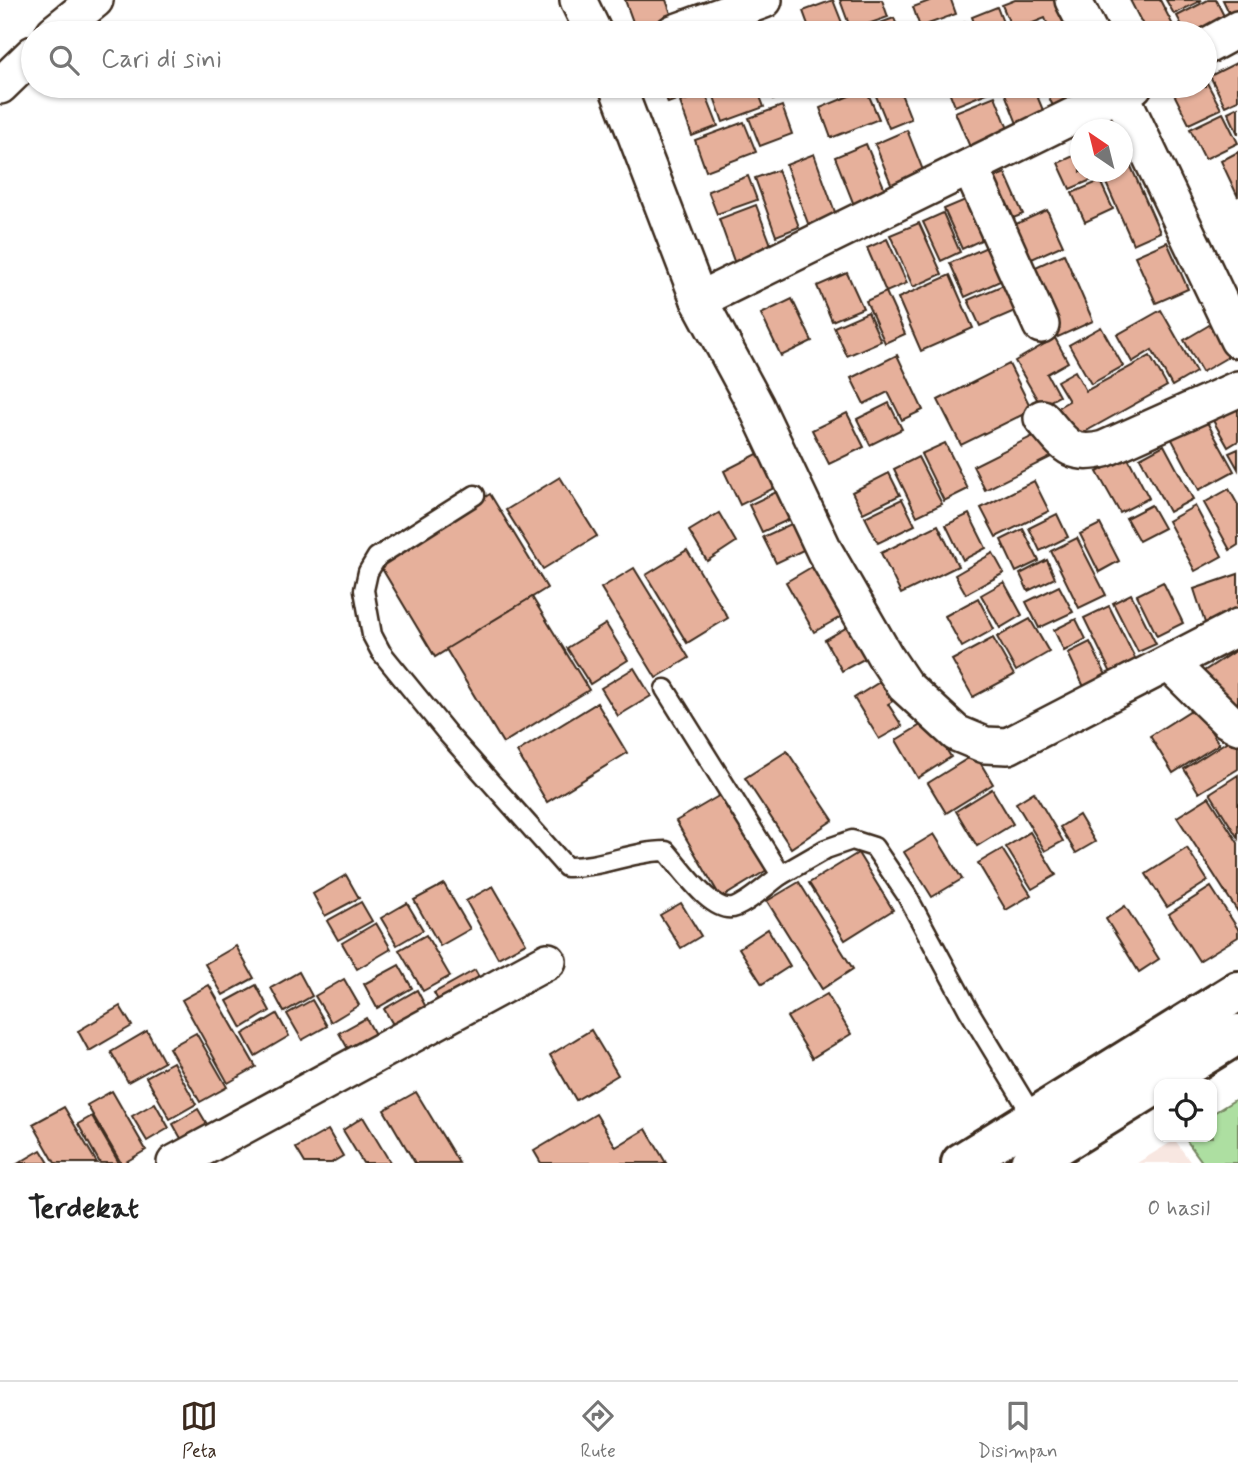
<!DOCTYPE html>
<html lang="id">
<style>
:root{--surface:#fff;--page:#f2f2f2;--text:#222;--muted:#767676;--line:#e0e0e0;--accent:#3b2a1e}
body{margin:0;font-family:Mynerve,sans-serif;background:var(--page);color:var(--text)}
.controls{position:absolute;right:21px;bottom:21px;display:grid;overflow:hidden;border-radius:14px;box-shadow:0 2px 5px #0004}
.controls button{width:63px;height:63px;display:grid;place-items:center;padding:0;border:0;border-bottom:2px solid var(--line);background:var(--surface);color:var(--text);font:35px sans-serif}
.compass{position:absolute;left:1070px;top:119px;width:63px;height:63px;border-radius:50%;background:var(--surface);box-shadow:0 2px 5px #0004;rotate:325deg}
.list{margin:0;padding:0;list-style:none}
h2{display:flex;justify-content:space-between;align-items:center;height:91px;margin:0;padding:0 28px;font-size:30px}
h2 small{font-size:23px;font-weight:400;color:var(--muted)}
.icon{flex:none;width:38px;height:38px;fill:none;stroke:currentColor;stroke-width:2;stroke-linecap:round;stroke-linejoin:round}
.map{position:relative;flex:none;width:1238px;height:1163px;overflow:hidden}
.search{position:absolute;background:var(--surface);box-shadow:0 2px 5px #0004;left:21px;right:21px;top:21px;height:77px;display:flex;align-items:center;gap:18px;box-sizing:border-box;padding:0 24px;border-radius:38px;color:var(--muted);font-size:26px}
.sheet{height:217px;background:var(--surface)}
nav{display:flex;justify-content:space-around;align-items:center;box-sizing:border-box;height:98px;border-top:2px solid var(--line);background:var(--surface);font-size:19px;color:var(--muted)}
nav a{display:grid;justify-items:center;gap:4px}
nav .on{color:var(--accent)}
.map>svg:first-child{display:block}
.built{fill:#f8e7e1}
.green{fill:#addfa1;stroke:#748460;stroke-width:2}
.building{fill:#e6b09b;stroke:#3b2a1e;stroke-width:2}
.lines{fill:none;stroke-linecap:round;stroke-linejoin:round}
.service-casing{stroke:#3b2a1e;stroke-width:23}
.minor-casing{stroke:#3b2a1e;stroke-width:40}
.trunk-casing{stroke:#3b2a1e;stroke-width:44}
.service{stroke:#fff;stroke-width:18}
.minor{stroke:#fff;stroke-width:35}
.trunk{stroke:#fff;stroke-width:38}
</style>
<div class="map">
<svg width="1238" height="1163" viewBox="0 0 1238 1163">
<rect width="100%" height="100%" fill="#fff"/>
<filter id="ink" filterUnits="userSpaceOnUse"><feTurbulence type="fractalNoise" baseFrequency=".0143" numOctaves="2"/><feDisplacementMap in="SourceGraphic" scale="14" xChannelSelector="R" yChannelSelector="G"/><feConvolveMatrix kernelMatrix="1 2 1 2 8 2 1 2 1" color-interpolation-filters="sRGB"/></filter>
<g filter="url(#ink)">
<polygon class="built" points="1175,1140 1191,1163 1137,1163"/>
<polygon class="green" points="1238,1098 1238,1163 1203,1163 1184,1137 1212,1137 1212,1114"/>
<g class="building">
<polygon points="625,0 666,0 676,27 658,33 637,33"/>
<polygon points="833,0 846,33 811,33 803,11"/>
<polygon points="840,0 882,0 888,17 851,30"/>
<polygon points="932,0 951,0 956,14 920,27 913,7"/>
<polygon points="1015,0 1063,0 1074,33 1051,33 1045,18 1013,31 1002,5"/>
<polygon points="1130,0 1160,0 1177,33 1147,33"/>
<polygon points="1166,0 1202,0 1174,14"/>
<polygon points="1208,0 1216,0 1229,26 1205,33 1186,33 1177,16"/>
<polygon points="1223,0 1238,0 1238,16 1232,19"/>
<polygon points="997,7 1007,33 978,33 972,17"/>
<polygon points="894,18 900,33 853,33"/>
<polygon points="966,22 971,33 940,33"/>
<polygon points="743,24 746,33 719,33"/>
<polygon points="1046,27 1048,33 1032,33"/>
<polygon points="1238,62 1238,100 1225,106 1210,76"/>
<polygon points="1205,79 1221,109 1189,124 1174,94 1192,86 1205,86"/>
<polygon points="662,86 711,86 711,87 668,103"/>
<polygon points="727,86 756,86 764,107 723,122 712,91"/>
<polygon points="768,86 810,86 773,100"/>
<polygon points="886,86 898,86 911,119 889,128 874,91"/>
<polygon points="947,86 990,86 992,91 955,106"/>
<polygon points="1002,86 1033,86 1045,115 1018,126"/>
<polygon points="1044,86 1073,86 1080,103 1056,113"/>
<polygon points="866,89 879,119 831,138 820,108"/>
<polygon points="705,93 718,126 692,136 680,102"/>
<polygon points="995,96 1012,139 973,154 955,112"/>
<polygon points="782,106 792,134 760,146 749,118"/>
<polygon points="1238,107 1238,134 1228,112"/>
<polygon points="1223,113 1238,143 1205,159 1190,129"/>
<polygon points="744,122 756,152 706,171 695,140"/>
<polygon points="907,130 926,178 894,191 875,144"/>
<polygon points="1122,132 1136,153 1122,158"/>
<polygon points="866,144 886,192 854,205 835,157"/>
<polygon points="1238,152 1238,197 1221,161"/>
<polygon points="1080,153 1080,172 1093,172 1096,178 1070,189 1058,163"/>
<polygon points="814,154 836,215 809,226 786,165"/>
<polygon points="1129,162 1160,232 1133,244 1102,174 1122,172 1122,164"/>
<polygon points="778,170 799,227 776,236 755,178"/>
<polygon points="1005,173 1023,214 1004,222 987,181"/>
<polygon points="748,176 757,200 717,214 708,191"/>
<polygon points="1100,181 1113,209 1085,222 1072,193"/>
<polygon points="977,195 994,234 962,249 944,209"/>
<polygon points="756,205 773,250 735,264 719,219"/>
<polygon points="1047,210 1063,245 1023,263 1007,228"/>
<polygon points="943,213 960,252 941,261 923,222"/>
<polygon points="919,223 942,274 913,287 890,235"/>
<polygon points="887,239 907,283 886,292 867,248"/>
<polygon points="1167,242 1188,289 1156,303 1135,256"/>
<polygon points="996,243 1011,276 965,297 950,263"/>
<polygon points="1064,254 1093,321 1058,337 1029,270"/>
<polygon points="847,273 863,308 832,321 817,286"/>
<polygon points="950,275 973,328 921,351 898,298"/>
<polygon points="1013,281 1024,307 980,326 968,300"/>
<polygon points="886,292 905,334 885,343 866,301"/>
<polygon points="792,299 812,341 781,356 761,314"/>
<polygon points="1161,310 1196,372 1172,386 1152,350 1132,362 1117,335"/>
<polygon points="868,312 881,341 847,356 834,327"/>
<polygon points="1216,321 1235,353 1202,372 1184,340"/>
<polygon points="1101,327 1123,366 1091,384 1069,345"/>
<polygon points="1055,338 1068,362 1047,374 1059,396 1041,406 1015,361"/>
<polygon points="897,355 923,410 902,420 888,392 864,404 851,378"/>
<polygon points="1150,356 1167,386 1072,439 1055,409 1069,401 1057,381 1075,371 1086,391"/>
<polygon points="1009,364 1032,410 961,445 938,400"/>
<polygon points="889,403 902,429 870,445 857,419"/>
<polygon points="1238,407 1238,441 1228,447 1210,415"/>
<polygon points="847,413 864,447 829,464 812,430"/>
<polygon points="1203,415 1234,471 1199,490 1169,434"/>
<polygon points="1045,430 1057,454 985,490 973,466"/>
<polygon points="945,443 968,489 944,501 921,454"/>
<polygon points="1164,445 1193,499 1169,512 1140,458"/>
<polygon points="1238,449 1238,469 1229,453"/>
<polygon points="765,450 782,484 740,505 724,471"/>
<polygon points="1127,456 1149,498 1120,513 1097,472"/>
<polygon points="918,457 942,504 917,516 894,469"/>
<polygon points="889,473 900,495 863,513 852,492"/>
<polygon points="560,477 597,536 543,569 506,510"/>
<polygon points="1034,481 1049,511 996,537 981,508"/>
<polygon points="787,487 801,514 762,532 749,505"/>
<polygon points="1229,489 1238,505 1238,545 1230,550 1204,503"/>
<polygon points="490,494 547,588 435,657 378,562"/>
<polygon points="902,499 915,525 878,543 865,517"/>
<polygon points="1151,505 1164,528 1139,541 1126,518"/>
<polygon points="1195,506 1222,556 1195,571 1168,521"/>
<polygon points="719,513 736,542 707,561 689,531"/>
<polygon points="969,514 986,548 963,560 946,525"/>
<polygon points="1057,514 1068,537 1040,551 1029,528"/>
<polygon points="804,518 816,544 776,563 763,537"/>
<polygon points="1100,524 1119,561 1099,572 1080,534"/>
<polygon points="938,525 958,566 901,594 881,553"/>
<polygon points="1023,529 1039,561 1016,572 1001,540"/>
<polygon points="1077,538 1106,595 1079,608 1051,551"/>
<polygon points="687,550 728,618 687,643 646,575"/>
<polygon points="993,553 1004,573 966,594 955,575"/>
<polygon points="1047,560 1055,578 1028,591 1020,574"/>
<polygon points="815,565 844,615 814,632 786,582"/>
<polygon points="634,568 689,658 656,678 601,588"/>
<polygon points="1238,574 1238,615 1206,626 1194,589"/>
<polygon points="1004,582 1022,615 1000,628 981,595"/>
<polygon points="1163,582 1183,623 1157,636 1137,595"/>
<polygon points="1059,586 1073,612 1039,628 1026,602"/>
<polygon points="1131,594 1156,644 1138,652 1113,603"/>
<polygon points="532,597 589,690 503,743 446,649"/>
<polygon points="978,598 994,629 962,647 945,616"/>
<polygon points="1109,606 1136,660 1111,673 1084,618"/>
<polygon points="1030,619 1049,652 1016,671 997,637"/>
<polygon points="1076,619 1086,639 1064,651 1054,630"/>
<polygon points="858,621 875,653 842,671 825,640"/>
<polygon points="606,624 628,660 590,684 567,648"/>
<polygon points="993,638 1014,675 973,697 952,660"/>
<polygon points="1090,642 1107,677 1085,689 1068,653"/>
<polygon points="1238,649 1238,707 1201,673"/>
<polygon points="634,668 651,696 618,716 601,688"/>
<polygon points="886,678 898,698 888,704 902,726 879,739 854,698"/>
<polygon points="597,703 627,753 547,802 517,752"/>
<polygon points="1196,707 1219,744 1173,773 1150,736"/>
<polygon points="929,720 951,757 918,778 896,740"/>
<polygon points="1234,737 1238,743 1238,769 1199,793 1184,769"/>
<polygon points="787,751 833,820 791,848 745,778"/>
<polygon points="975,754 993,784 946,813 928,783"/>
<polygon points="1238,775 1238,838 1210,793"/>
<polygon points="992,789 1013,824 977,846 956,811"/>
<polygon points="1034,792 1063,841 1045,851 1016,803"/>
<polygon points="722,794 767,870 721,898 676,821"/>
<polygon points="1209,797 1238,843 1238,912 1177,817"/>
<polygon points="1079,815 1095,842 1076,853 1060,827"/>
<polygon points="1030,832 1056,875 1032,889 1006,847"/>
<polygon points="934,834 962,879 932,897 904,852"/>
<polygon points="1187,848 1208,881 1167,907 1146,874"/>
<polygon points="1002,849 1031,895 1006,910 978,863"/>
<polygon points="858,853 893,910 845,940 809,883"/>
<polygon points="346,875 359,898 325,916 313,894"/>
<polygon points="799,882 853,969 822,989 767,901"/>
<polygon points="444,884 470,929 440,946 414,900"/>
<polygon points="493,886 526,943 498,958 466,901"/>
<polygon points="1211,887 1238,929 1238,937 1199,961 1169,914"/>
<polygon points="361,902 372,921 338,940 327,921"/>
<polygon points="407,903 423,930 397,945 381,918"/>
<polygon points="681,903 701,936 681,948 660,915"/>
<polygon points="1125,906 1159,959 1139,972 1106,919"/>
<polygon points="376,923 391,949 357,969 342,943"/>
<polygon points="768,929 790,966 762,984 739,948"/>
<polygon points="426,935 450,976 423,991 399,950"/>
<polygon points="236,946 254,978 223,995 205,964"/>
<polygon points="399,965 412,988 377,1008 364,984"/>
<polygon points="475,970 486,990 445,1013 434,993"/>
<polygon points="299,972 312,996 284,1012 271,988"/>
<polygon points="344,979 359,1005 331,1022 315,996"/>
<polygon points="209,985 256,1067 228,1083 182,1000"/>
<polygon points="256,985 270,1011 242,1028 227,1001"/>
<polygon points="417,990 430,1015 398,1033 384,1009"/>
<polygon points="827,994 851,1034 812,1058 787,1017"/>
<polygon points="312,1000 327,1026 302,1040 287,1014"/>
<polygon points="120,1006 132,1026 89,1051 78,1031"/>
<polygon points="277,1014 289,1036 255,1056 243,1034"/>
<polygon points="366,1018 377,1038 351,1054 339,1033"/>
<polygon points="591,1030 618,1075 576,1100 550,1055"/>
<polygon points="147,1031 164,1062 128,1082 111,1052"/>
<polygon points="196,1033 227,1087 200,1102 169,1048"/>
<polygon points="173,1062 196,1104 170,1119 146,1077"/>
<polygon points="112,1091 146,1150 124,1163 121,1163 87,1105"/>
<polygon points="416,1092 459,1163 415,1163 384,1110"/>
<polygon points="155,1103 169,1128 147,1141 132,1116"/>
<polygon points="64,1107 97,1163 55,1163 33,1124"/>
<polygon points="198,1109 214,1136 188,1151 173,1124"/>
<polygon points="596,1114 616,1147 646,1129 666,1163 541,1163 534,1151"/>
<polygon points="92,1116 119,1163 100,1163 78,1124"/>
<polygon points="363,1117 390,1162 389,1163 363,1163 343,1130"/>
<polygon points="328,1130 343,1156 331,1163 305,1163 296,1148"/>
<polygon points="41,1150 49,1163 19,1163"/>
</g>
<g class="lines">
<defs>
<g id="service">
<path d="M475,495l-98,62 -9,15 -4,18 8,45 9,17 66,81 119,134c34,1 66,-16 100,-16 14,15 47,66 70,56 16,-7 31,-22 45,-32"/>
<polyline points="665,689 781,875 826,849 852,840 874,847 906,894 968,1009 1034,1118"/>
</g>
<g id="minor">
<polyline points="578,0 594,33"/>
<polyline points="1073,0 1090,33"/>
<polyline points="54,33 95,0"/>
<polyline points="673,33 764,0"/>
<polyline points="1205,47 1238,29"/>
<polyline points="0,86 33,54"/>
<polyline points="617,86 699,300 756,406 825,552 885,656 905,686 956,733 985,745 1008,746 1238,627"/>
<polyline points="1117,86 1238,340"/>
<polyline points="970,167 1041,325"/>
<polyline points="699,300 1134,86"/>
<path d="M1042,418c21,24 27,40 62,31l134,-60"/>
<polyline points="1169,663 1227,720 1238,726"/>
<polyline points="175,1163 548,961"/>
</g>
<g id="trunk">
<polyline points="961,1163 1238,991"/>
<polyline points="1030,1163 1238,1034"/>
</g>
</defs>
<use href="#service" class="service-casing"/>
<use href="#minor" class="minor-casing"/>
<use href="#trunk" class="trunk-casing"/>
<use href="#service" class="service"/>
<use href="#minor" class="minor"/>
<use href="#trunk" class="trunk"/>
</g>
</g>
</svg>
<div class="controls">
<button><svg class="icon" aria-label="locate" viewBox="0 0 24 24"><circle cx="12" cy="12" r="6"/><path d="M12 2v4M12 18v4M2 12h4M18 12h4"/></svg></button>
</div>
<svg class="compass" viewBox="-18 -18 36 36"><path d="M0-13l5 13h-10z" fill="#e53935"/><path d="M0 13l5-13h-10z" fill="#767676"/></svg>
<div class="search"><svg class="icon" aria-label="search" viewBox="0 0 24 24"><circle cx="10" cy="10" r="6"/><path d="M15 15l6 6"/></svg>Cari di sini</div>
</div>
<section class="sheet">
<h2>Terdekat<small>0 hasil</small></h2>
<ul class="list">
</ul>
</section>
<nav>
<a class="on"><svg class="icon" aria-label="map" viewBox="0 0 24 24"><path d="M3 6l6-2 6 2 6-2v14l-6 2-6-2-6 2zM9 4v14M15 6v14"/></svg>Peta</a>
<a><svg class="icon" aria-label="directions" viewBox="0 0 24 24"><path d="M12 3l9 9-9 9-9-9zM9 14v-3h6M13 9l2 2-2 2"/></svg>Rute</a>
<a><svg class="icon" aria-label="saved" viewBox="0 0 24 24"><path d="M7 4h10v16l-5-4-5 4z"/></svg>Disimpan</a>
</nav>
